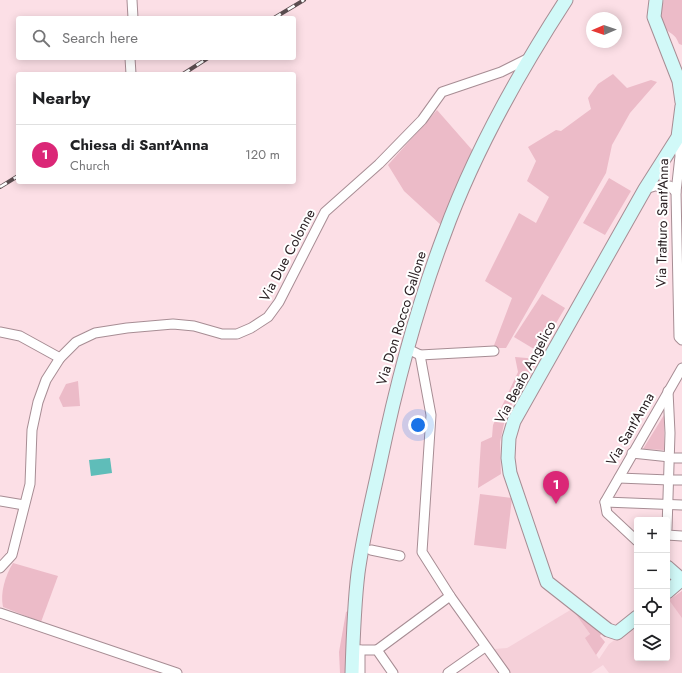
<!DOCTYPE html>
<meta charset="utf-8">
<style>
:root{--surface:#fff;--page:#f2f2f2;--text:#202124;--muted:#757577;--line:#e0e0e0;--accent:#db2777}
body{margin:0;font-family:Jost,sans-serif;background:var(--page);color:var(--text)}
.controls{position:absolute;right:12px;bottom:12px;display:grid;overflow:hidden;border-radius:4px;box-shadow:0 2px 10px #0003}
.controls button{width:36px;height:36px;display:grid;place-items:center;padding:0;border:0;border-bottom:1px solid var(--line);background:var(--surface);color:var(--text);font:20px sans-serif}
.compass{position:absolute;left:586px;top:12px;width:36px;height:36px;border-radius:50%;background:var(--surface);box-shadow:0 2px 10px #0003;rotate:268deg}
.you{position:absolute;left:418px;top:425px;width:14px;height:14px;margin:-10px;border:3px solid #fff;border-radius:50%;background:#1a73e8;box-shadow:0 0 0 6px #1a73e833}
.badge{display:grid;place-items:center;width:26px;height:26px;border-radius:50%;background:var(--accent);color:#fff;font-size:13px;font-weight:700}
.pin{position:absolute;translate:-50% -33px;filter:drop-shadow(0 1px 2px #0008)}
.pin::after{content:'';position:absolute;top:21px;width:14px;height:12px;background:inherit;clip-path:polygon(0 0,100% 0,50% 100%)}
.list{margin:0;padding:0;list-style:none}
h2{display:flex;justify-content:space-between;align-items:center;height:52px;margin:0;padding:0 16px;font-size:17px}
h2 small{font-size:13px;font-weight:400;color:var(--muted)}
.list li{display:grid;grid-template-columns:26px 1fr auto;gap:12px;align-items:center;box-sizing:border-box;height:60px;padding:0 16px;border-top:1px solid var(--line)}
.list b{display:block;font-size:15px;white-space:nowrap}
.list p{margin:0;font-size:13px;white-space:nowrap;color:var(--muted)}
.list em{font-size:13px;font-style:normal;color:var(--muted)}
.icon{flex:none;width:22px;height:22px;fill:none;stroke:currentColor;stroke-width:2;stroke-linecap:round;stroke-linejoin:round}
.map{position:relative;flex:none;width:682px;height:673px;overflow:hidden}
.search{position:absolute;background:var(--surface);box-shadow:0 2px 10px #0003;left:16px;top:16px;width:280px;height:44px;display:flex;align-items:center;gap:10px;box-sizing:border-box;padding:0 14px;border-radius:4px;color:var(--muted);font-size:15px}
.panel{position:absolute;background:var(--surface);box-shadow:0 2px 10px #0003;left:16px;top:72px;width:280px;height:112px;border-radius:4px}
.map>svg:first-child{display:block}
.built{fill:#f5d0d9}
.green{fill:#ecbbc8}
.water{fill:#5fbdb9}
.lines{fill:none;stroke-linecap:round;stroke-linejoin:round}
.street-casing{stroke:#a78d94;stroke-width:11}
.secondary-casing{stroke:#a78d94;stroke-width:15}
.street{stroke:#fff;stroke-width:9}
.secondary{stroke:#d1f9f8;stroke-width:13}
.rail-casing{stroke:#5b4d50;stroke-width:4}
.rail{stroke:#fff;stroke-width:2.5;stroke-dasharray:8;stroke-linecap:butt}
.labels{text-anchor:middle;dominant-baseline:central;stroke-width:4;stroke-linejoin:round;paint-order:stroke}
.street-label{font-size:14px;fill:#2b2124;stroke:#fff}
</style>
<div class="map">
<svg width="682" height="673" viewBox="0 0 682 673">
<rect width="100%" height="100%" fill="#fcdfe6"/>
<polygon class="built" points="682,591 682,673 609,673 603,665 591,673 510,673 494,649 507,648 572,609 590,634 586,638 599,659 609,644 637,624 637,658 667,658 667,602"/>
<g class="green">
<path d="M664,0h18v45l-3,-1c-4,-11 -8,-9 -14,-16 -6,-8 -4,-20 -1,-28z"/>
<polygon points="613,74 627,88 651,80 657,82 630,113 612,145 606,173 506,348 493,348 512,298 485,281 519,213 536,223 549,197 527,181 536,161 528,147 556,130 561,131 591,109 588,98 598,84"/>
<polygon points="437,110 473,151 460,178 441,225 404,191 388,165"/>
<polygon points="609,178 631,191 605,235 583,223"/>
<polygon points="542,294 565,308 539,352 514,337"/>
<polygon points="515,357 538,359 506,415 500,442 501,474 478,488 481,442 492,437 493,425 518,372"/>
<polygon points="78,381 80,406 63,407 59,398 66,384"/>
<polygon points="664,415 664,450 643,449"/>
<polygon points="480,494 512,498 506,549 474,545"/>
<path d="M13,563l45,13 -17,46 -38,-15c-3,-14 2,-31 10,-44z"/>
<polygon points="682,591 682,618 669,600"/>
<polygon points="572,609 603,631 600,636 605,642 596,655 585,638 590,634"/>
<polygon points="348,611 346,673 340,673 339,652 346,612"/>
</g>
<polygon class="water" points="110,458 112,473 91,476 89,460"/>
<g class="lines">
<defs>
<g id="street">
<polyline points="132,0 133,18"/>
<polyline points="130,58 131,74"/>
<polyline points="678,137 680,156 676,192 679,337 682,340"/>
<polyline points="645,189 655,186 670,186 676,192"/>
<polyline points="0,332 20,336 60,358"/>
<polyline points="408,349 420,355 431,415 422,552 450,596 505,673"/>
<polyline points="420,355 494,351"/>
<polyline points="632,453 670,457"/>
<polyline points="675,458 682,458"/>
<polyline points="619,478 669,480"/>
<polyline points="674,480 682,480"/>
<polyline points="0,501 24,505"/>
<polyline points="605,502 682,505"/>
<polyline points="667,529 670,433 668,391"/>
<polyline points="667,535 682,536"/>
<polyline points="637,541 607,513 605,502 682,368"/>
<polyline points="371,550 400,556"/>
<polyline points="0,568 12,555 30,484 32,430 38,402 46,380 60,358 76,342 95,333 127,328 173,324 194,326 222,334 237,334 251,328 268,317 279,302 325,212 379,164 422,120 442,92 501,72 529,58"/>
<polyline points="0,613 177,673"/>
<polyline points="353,650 377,650 393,673"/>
<polyline points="360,650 360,673"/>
<polyline points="377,650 450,596"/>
<polyline points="448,673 485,647"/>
</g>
<g id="secondary">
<polyline points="656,0 654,17 679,81 682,102"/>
<polyline points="667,567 682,580"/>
<polyline points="667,592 681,580"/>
<polyline points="637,617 617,633 608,630 547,582 510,473 508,458 509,438 514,421 645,189 678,137 682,106"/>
<path d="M352,673c1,-33 2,-67 6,-100 5,-37 14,-73 22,-110 16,-77 36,-154 64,-228 30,-83 74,-161 122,-235"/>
</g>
</defs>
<use href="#street" class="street-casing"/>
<use href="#secondary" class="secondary-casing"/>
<use href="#street" class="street"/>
<use href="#secondary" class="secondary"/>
<defs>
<g id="rail">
<polyline points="274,18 304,0"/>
<polyline points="183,74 208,58"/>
<polyline points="0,187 18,176"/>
</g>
</defs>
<use href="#rail" class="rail-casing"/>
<use href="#rail" class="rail"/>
</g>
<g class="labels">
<g class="street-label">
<text transform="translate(662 223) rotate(-89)">Via Tratturo Sant'Anna</text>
<text transform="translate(287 255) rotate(-62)">Via Due Colonne</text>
<text transform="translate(401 318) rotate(-73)">Via Don Rocco Gallone</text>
<text transform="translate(525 372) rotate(-62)">Via Beato Angelico</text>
<text transform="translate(630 429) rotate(-60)">Via Sant'Anna</text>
</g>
</g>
</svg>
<div class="controls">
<button>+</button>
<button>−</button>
<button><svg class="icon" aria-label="locate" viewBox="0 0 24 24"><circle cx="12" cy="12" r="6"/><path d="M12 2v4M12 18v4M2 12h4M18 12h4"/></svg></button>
<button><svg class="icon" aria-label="layers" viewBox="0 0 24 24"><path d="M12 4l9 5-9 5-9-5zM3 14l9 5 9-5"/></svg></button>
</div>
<svg class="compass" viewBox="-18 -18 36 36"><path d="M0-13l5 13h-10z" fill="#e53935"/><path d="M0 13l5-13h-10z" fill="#757577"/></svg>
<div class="you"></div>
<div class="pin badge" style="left:556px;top:504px">1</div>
<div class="search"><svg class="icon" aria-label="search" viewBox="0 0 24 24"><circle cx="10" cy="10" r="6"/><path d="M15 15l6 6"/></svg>Search here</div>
<section class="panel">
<h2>Nearby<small></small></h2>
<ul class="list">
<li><span class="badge">1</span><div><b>Chiesa di Sant'Anna</b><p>Church</p></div><em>120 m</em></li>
</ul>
</section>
</div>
